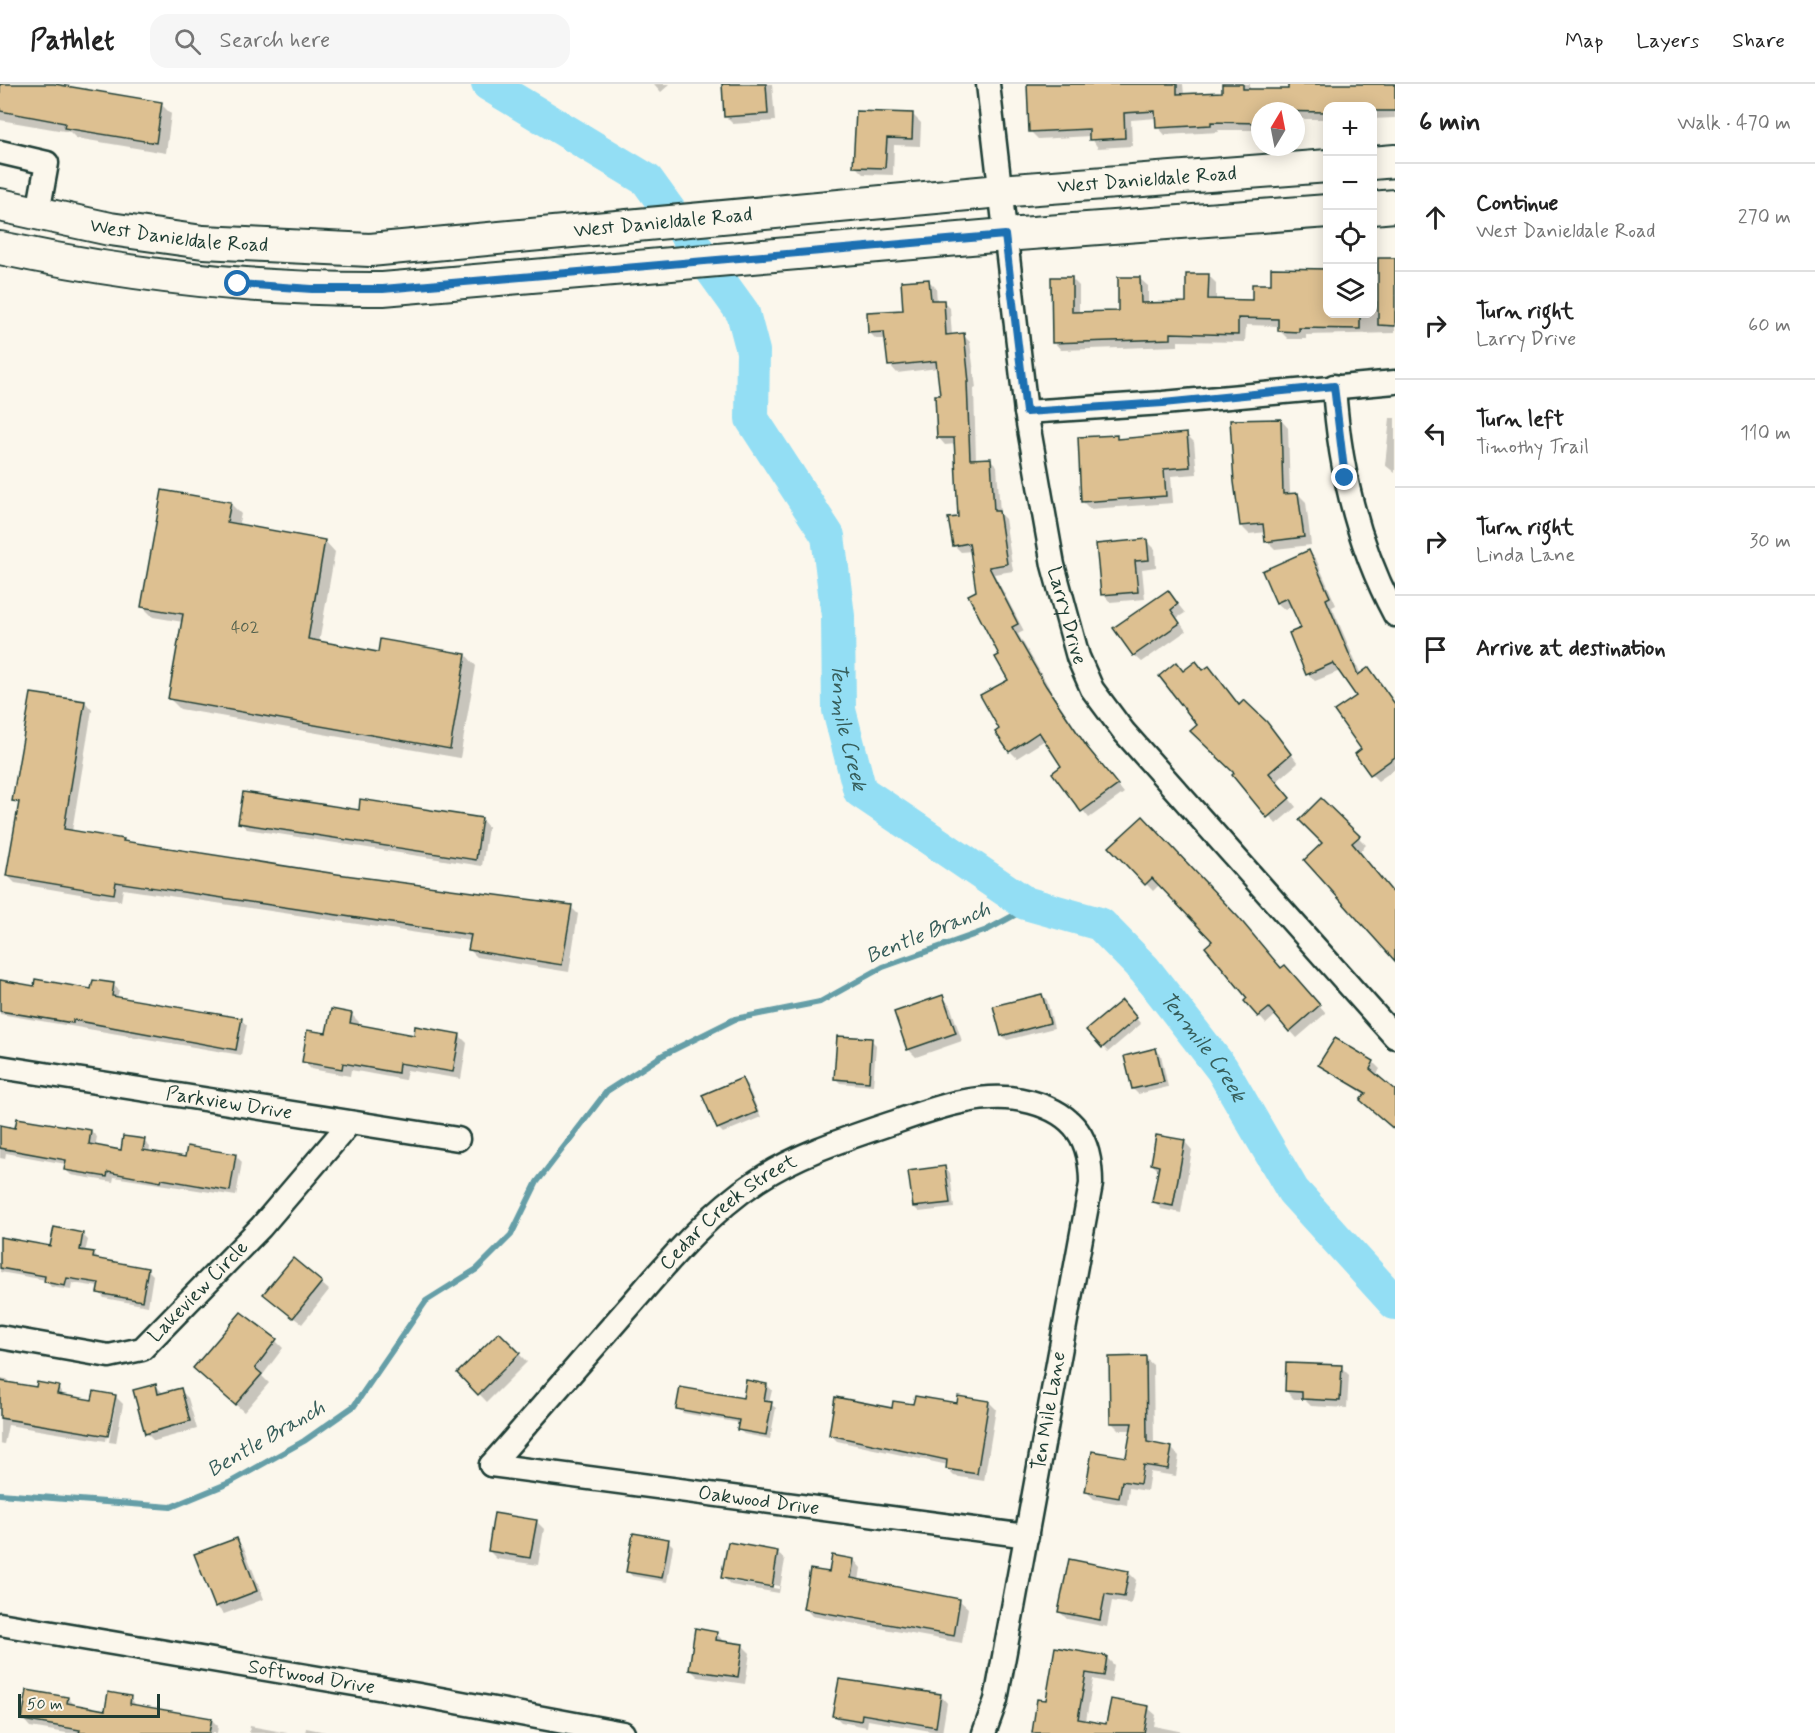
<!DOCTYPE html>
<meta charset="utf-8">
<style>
:root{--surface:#fff;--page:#f6f6f6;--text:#222;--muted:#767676;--line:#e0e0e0}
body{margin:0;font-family:Mynerve,sans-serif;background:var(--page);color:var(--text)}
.controls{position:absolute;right:18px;top:18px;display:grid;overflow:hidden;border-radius:12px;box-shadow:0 3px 15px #0003}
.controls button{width:54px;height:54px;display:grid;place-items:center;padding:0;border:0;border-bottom:2px solid var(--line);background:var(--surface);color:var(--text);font:30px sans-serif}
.compass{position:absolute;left:1251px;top:18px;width:54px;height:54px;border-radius:50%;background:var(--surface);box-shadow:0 3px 15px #0003;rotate:10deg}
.scale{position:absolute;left:18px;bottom:15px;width:142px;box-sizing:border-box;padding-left:6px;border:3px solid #1f3d34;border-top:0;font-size:16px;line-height:21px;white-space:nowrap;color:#1f3d34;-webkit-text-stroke:4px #fbf7ec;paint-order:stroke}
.stop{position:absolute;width:18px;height:18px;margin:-14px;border:4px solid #1f6fb2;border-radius:50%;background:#fff}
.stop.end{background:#1f6fb2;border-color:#fff;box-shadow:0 2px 6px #0008}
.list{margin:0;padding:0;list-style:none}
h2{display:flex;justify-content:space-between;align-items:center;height:78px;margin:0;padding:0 24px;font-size:26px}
h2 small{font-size:20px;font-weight:400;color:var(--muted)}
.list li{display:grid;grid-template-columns:39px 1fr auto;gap:18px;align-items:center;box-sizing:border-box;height:108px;padding:0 24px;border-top:2px solid var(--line)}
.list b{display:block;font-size:22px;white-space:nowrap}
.list p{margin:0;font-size:20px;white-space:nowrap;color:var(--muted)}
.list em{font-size:20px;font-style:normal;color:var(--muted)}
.icon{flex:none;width:33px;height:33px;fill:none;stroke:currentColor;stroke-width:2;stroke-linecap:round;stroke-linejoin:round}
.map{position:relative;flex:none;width:1395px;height:1649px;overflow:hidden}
header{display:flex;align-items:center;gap:36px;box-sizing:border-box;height:84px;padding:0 30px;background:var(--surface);border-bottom:2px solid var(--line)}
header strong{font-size:28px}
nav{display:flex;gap:33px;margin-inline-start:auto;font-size:21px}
.search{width:420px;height:54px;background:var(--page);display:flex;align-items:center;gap:15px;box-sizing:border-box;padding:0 21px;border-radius:18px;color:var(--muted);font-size:22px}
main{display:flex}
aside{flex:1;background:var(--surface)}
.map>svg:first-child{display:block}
.shadow{fill:#0003;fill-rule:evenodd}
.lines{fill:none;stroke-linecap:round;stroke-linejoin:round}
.stream{stroke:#659ea7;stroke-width:6}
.river{stroke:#93def4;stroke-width:34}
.building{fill:#ddc091;stroke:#1f3d34;stroke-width:1.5}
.minor-casing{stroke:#1f3d34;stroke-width:27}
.secondary-casing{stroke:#1f3d34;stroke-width:36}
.minor{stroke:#fbf7ec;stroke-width:22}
.secondary{stroke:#fbf7ec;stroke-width:32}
.route{stroke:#1f6fb2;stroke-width:8}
.labels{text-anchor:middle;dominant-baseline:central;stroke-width:4.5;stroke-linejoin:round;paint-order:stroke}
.number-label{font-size:16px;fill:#4e5e4b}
.street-label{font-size:20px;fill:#1f3d34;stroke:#fbf7ec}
.water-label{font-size:21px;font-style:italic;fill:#365d5a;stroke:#fbf7ec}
</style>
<header>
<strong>Pathlet</strong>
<div class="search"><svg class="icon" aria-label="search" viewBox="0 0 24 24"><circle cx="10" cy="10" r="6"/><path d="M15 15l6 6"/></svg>Search here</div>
<nav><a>Map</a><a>Layers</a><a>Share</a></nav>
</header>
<main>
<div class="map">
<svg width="1395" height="1649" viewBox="0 0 1395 1649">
<rect width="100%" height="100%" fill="#fbf7ec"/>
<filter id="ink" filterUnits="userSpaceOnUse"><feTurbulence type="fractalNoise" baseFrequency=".0167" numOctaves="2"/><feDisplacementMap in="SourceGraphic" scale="12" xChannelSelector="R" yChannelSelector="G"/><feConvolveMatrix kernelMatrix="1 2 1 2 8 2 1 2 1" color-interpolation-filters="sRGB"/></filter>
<g filter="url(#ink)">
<g class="shadow">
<polygon points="0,0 47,0 161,20 171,30 166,69 76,54 70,48 0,36"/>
<polygon points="654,0 670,0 661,8"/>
<polygon points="723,0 772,0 775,37 733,40 725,32"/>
<polygon points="1028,0 1183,0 1184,11 1223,9 1223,0 1250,0 1250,6 1290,7 1290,0 1395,0 1395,34 1372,35 1372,22 1328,22 1328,35 1296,35 1296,27 1260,27 1260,46 1218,46 1219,48 1165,51 1158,43 1157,34 1131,36 1132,62 1098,64 1090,52 1038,55 1030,47"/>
<polygon points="913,31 921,39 920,62 894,61 893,91 863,90 855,82"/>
<polygon points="1395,175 1395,249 1306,251 1306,255 1288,255 1280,247 1280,242 1246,241 1245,258 1178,257 1178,262 1061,266 1054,258 1071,194 1079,202 1079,229 1120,229 1140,195 1148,202 1148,220 1187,220 1208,191 1216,199 1216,217 1328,230 1372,230 1372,217 1380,217"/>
<polygon points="929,197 936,204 937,218 943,217 950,224 952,252 963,251 970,258 976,304 974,305 976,376 990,375 997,382 1000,430 1005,435 1013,487 994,490 1024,547 1018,550 1053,610 1094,672 1124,709 1089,734 1054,689 1063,682 1045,656 1017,674 1010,667 1001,645 1010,596 978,508 971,467 961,468 954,461 960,434 956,360 945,361 938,353 941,313 938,284 897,289 890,281 887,255 876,255 869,248 904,227"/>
<polygon points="1390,334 1395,334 1395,389 1385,381"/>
<polygon points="1281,336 1288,344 1290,411 1298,410 1306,418 1311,461 1275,465 1267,457 1266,448 1249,450 1241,442"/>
<polygon points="1186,350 1194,358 1197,390 1171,392 1173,419 1090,425 1082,417 1116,353 1119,356"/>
<polygon points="230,419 241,430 238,442 325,457 335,468 319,559 379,569 466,571 476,582 460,674 180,625 170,615 183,538 153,533 143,523"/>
<polygon points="1147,457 1155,465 1156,483 1142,485 1145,515 1110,518 1103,510"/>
<polygon points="1309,468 1316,475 1336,521 1332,523 1361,591 1369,585 1395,620 1395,685 1378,697 1371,690 1363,666 1358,613 1340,587 1315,597 1308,590 1303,545 1292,522 1285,526 1277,519 1263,488"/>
<polygon points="1168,508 1185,529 1177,534 1186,547 1142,578 1134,571"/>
<polygon points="1196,579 1204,587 1209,584 1240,622 1274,648 1298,679 1276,698 1296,723 1276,740 1199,641 1176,580 1184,588"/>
<polygon points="85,618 92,626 72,747 126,759 337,791 571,823 578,830 569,888 477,873 470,866 471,857 123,805 121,817 15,799 8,792 20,722 14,716"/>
<polygon points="1321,716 1366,761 1359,768 1395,811 1395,876 1324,759"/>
<polygon points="360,728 482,736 488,743 482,782 247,745 240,739"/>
<polygon points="1111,763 1292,890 1326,929 1297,954 1276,931 1266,940 1246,917 1249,914 1214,857 1160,800 1153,807"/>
<polygon points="0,897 35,904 93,906 113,901 119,906 117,914 241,936 247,941 241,971 0,930"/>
<polygon points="1042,911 1047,916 1054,944 1007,956 1002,951"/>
<polygon points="942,913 950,921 962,957 916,973 908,965"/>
<polygon points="1126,923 1141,940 1108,968 1088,946"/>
<polygon points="351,930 359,938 358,942 415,952 459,951 467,959 461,995 407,986 405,996 351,986 350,992 311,985 303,977"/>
<polygon points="871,956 876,961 873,1002 840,999 835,994"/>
<polygon points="1156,966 1161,971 1168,1003 1138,1010 1133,1005"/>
<polygon points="1373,978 1380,985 1376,992 1395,1008 1395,1045 1366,1011 1320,981"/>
<polygon points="742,996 747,1001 761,1033 723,1049 718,1044"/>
<polygon points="0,1043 91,1047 97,1053 95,1063 122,1067 144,1057 150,1063 149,1069 186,1075 236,1072 242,1078 236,1112 114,1093 113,1098 71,1091 65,1085 66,1080 6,1069 5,1075 0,1074"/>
<polygon points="1157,1053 1185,1058 1192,1066 1181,1129 1161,1125 1154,1117 1159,1087 1152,1080"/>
<polygon points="945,1084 950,1089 954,1124 919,1128 914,1123"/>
<polygon points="82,1150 88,1156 85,1168 93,1170 99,1175 148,1186 153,1191 148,1222 104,1214 99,1208 99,1203 72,1199 71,1206 51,1203 46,1196 0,1188 0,1155 52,1164"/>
<polygon points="321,1199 329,1206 302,1240 273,1218"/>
<polygon points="499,1250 527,1278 487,1318 459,1289"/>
<polygon points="276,1257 283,1264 262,1292 269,1299 244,1328 202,1291"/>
<polygon points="1145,1274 1153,1281 1154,1361 1171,1364 1179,1372 1176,1392 1150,1388 1147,1407 1129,1404 1127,1421 1094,1415 1087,1408 1128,1374 1132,1346 1119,1346 1111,1338"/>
<polygon points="1341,1283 1349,1291 1347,1324 1311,1322 1304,1315 1294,1315 1286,1307"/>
<polygon points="0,1294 7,1295 13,1301 37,1305 58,1303 65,1313 93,1318 115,1312 123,1320 116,1359 109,1358 116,1316 113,1316 106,1357 8,1341 4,1360 0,1359"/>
<polygon points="155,1301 163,1309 180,1306 188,1314 197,1345 154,1357 146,1349"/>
<polygon points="767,1301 772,1306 769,1319 776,1324 770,1355 744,1350 739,1345 740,1339 683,1329 678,1324 744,1316"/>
<polygon points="989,1318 996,1325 984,1397 954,1392 947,1385 948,1381 837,1357 830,1350 893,1325"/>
<polygon points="536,1437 544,1445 538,1481 497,1475 489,1467"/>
<polygon points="236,1456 244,1464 264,1515 224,1530 216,1522"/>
<polygon points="668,1457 673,1462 667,1498 632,1492 628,1487"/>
<path d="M777,1469l8,7 -6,33 -48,-8 -8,-8zM730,1494l49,8v3l-49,-8z"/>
<polygon points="854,1476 861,1484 859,1497 960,1517 968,1524 962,1559 812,1532 805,1524 830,1490"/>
<polygon points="1128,1488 1136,1496 1131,1520 1112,1517 1107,1543 1067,1535 1060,1528"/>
<polygon points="716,1549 724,1558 742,1561 750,1569 745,1600 698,1593 690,1585"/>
<polygon points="1106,1573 1114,1581 1111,1599 1093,1595 1086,1637 1108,1641 1148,1624 1156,1631 1154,1642 1188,1649 1033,1649 1047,1618"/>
<polygon points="840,1597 941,1612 947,1619 942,1649 868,1636 867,1643 841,1638 834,1631"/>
<polygon points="68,1614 75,1621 106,1628 130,1614 137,1622 211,1635 218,1642 217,1649 67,1649 30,1643 23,1635"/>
<polygon points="250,1642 288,1649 249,1649"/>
<polygon points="306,1644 326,1648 327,1649 305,1649"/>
</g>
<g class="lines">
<polyline class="stream" points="0,1410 171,1423 229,1399 304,1357 354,1322 426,1217 477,1185 511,1151 537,1098 607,1007 663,971 735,935 820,918 883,883 987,846 1033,821"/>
<path class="river" id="s1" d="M488,0l159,96 96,133 10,38 -1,68 76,117 10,80 1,94 21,81 165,112 75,21 45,46 77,99 71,122 102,112"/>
</g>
<g class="building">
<polygon points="0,0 54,0 162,18 156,59 64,44 65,39 0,27"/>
<polygon points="722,0 766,0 768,30 724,33"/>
<polygon points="1027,0 1177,0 1177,10 1222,8 1222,0 1243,0 1243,5 1288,5 1288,0 1395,0 1395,27 1372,27 1372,22 1328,22 1328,28 1260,27 1260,39 1211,38 1211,41 1156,44 1155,27 1124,29 1125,54 1089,56 1089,45 1029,48"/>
<polygon points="856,27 913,29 912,55 887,54 885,84 853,83"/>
<polygon points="1378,174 1395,174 1395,242 1378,241"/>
<polygon points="1271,184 1328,185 1328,230 1360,230 1360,245 1299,244 1299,248 1278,247 1278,235 1238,234 1238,251 1171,249 1171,255 1052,259 1051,193 1072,193 1072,228 1118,227 1118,193 1140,193 1141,219 1186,218 1186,190 1209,190 1208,215 1252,216 1252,200 1271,200"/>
<polygon points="929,195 931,216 944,216 946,251 964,249 969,298 967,298 970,375 991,374 994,427 999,427 1007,480 989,483 1018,540 1012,543 1046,602 1087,663 1118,701 1081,728 1052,689 1061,682 1039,648 1009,668 995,648 999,645 980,611 1008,596 995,573 999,571 968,511 976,507 969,459 953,462 948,434 958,433 954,354 937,354 935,311 940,311 936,277 888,282 884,248 868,249 867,228 903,226 901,197"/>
<polygon points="1281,335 1283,410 1298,409 1304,453 1265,458 1263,440 1240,442 1234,398 1230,336"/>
<polygon points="1187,349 1190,383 1164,385 1166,412 1081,418 1078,353 1117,351 1117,355"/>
<polygon points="162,406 231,418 227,438 325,456 308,555 378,568 380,555 466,570 450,665 168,615 183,530 141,523"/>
<polygon points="1147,455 1149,476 1135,477 1138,508 1101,511 1096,460"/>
<polygon points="1309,466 1330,513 1326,515 1358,591 1369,583 1395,620 1395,673 1370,691 1355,670 1361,665 1334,627 1356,612 1333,579 1306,591 1289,549 1301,544 1287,514 1276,519 1262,487"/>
<polygon points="1168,506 1178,520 1171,526 1180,539 1133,572 1113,544"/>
<polygon points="1196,577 1203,586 1209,582 1239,621 1244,616 1267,638 1291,670 1269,689 1290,714 1267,734 1232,691 1234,689 1190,647 1197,641 1159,592 1176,578 1183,587"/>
<polygon points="31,609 85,617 64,745 124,755 123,757 337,790 572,821 562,881 468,866 471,851 116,798 114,810 6,792 19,718 12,717"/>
<polygon points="243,708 359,726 360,715 482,734 476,776 238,739"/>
<polygon points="1321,714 1360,752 1352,759 1395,811 1395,877 1304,776 1322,759 1299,736"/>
<polygon points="1143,732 1239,834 1281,884 1285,881 1320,921 1289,948 1269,924 1258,933 1244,917 1247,914 1205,863 1212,857 1152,794 1145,801 1109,763"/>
<polygon points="35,895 91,905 93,896 114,899 112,912 242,934 236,966 73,936 73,939 0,927 0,896 34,902"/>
<polygon points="1042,910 1050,939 1001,952 993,922"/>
<polygon points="943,911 956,949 907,966 894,928"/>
<polygon points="1122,916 1137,934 1102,964 1086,946"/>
<polygon points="331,925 352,929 350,939 414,951 415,942 460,950 453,988 399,979 398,989 343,979 342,985 302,978 307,946 326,949"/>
<polygon points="837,952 872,954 869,998 834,995"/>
<polygon points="1335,954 1374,977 1370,985 1395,1006 1395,1046 1360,1016 1366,1009 1318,981"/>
<polygon points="1156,964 1164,998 1132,1005 1124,972"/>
<polygon points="742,994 757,1028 717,1045 702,1011"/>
<polygon points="17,1034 91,1046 89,1060 121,1066 123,1052 145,1055 143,1066 185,1073 187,1062 236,1070 230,1107 162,1095 161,1098 108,1088 107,1093 64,1086 66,1076 0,1064 0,1041 15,1044"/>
<polygon points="1156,1051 1185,1056 1173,1122 1152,1118 1159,1082 1151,1080"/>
<polygon points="945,1082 950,1119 913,1123 908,1087"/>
<polygon points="54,1143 83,1149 80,1166 94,1168 93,1174 148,1184 142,1217 97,1209 99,1199 67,1194 65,1202 44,1198 45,1192 0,1184 0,1153 50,1162"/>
<polygon points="293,1174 322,1198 293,1234 263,1210"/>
<polygon points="241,1228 277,1255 255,1284 262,1290 235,1321 193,1284"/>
<polygon points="499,1248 520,1269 478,1311 457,1289"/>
<polygon points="1146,1272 1147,1358 1172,1363 1168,1385 1143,1381 1140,1400 1122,1397 1119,1414 1085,1408 1092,1367 1126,1373 1132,1339 1110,1339 1109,1273"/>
<polygon points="1286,1279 1342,1281 1340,1317 1302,1315 1302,1308 1285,1307"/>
<polygon points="746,1296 767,1300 764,1317 772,1318 766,1351 737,1346 739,1336 676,1325 680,1303 743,1314"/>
<polygon points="0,1297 36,1303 37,1298 59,1302 57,1310 92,1316 94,1307 116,1311 108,1352 0,1334"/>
<polygon points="156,1300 158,1310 181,1304 190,1337 145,1350 133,1306"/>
<polygon points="915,1312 957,1319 958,1312 989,1317 977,1390 946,1385 947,1376 829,1351 835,1313 892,1324 893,1317 913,1320"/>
<polygon points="494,1429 537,1436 530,1474 488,1467"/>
<polygon points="633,1449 669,1455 662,1494 626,1488"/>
<polygon points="237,1454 257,1507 215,1523 194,1470"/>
<polygon points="728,1458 778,1467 772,1503 721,1494"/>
<polygon points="832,1471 854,1475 851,1494 960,1515 954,1552 803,1525 810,1485 829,1488"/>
<polygon points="1069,1475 1129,1487 1124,1513 1105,1510 1100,1536 1058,1528"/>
<polygon points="695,1544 717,1548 716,1556 743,1560 738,1593 689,1586"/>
<polygon points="1055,1563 1107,1572 1104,1592 1086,1589 1078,1635 1106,1640 1111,1615 1149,1622 1144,1649 1032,1649 1037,1615 1046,1616"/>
<polygon points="839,1595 941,1610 936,1643 862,1630 861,1637 832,1632"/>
<polygon points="27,1606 68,1613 67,1619 105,1626 108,1608 131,1612 130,1620 212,1634 209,1649 79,1649 80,1646 22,1636"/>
</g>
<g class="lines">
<defs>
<g id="minor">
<path id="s2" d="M988,0l38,328 27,153 25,92 14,32 32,43 271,305"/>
<polyline points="0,68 47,79 38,129"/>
<path d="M1334,302c5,81 23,158 61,229"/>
<polyline points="1026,328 1163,319 1395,298"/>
<path id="s3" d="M0,983l458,72"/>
<path id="s4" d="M0,1253l109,19 33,-7 119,-122 88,-103"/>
<path id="s5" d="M491,1381c46,-52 91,-105 137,-157 39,-45 79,-94 129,-127 42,-28 94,-44 141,-60 42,-15 89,-31 133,-19 44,12 60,37 60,82l-95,516 -12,33"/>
<path id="s6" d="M491,1381l536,71"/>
<path id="s7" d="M0,1540l419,71 204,38"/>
</g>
<g id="secondary">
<polyline points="1372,79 1395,77"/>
<path id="s8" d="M0,121l110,24 93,13 167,8 630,-59 328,-25"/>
<polyline points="1372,124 1395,122"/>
<path d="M0,164c126,27 253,42 383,41l622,-54 323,-24"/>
</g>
</defs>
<use href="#minor" class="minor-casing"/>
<use href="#secondary" class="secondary-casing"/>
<use href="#minor" class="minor"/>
<use href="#secondary" class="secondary"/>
</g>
</g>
<g class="lines" filter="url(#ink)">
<polyline class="route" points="238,200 312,205 383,205 1005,151 1026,328 1163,319 1334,302 1345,394"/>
</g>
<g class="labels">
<g class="number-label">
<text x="245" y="543">402</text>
</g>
<g class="street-label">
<text stroke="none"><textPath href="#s8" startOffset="1154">West Danieldale Road</textPath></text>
<text stroke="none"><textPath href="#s8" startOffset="668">West Danieldale Road</textPath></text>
<text stroke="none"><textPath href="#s8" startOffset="182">West Danieldale Road</textPath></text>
<text stroke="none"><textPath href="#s2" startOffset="538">Larry Drive</textPath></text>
<text stroke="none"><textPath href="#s3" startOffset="232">Parkview Drive</textPath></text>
<text stroke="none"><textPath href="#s5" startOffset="348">Cedar Creek Street</textPath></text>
<text stroke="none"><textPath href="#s4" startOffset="225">Lakeview Circle</textPath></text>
<text transform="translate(1049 1327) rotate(-80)">Ten Mile Lane</text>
<text stroke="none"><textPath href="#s6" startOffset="270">Oakwood Drive</textPath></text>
<text stroke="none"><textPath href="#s7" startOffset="316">Softwood Drive</textPath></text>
</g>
<g class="water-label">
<text stroke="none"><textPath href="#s1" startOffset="789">Tenmile Creek</textPath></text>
<text transform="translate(928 849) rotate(-22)">Bentle Branch</text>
<text stroke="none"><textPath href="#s1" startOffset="1293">Tenmile Creek</textPath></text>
<text transform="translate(266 1355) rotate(-30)">Bentle Branch</text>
</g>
</g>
</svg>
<div class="controls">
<button>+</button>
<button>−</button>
<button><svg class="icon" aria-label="locate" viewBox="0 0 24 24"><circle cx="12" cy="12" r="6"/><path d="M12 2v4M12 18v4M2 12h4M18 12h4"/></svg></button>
<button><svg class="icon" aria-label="layers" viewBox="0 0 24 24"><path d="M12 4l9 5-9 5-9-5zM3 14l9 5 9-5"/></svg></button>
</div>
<svg class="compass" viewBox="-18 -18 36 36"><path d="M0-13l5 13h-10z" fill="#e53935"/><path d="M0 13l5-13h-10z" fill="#767676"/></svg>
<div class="scale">50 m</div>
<div class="stop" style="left:238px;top:200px"></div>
<div class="stop end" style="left:1345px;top:394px"></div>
</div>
<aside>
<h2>6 min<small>Walk · 470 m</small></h2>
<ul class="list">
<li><svg class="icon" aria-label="ahead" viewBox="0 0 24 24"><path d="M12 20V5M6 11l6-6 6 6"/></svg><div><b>Continue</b><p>West Danieldale Road</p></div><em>270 m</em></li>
<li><svg class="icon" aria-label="right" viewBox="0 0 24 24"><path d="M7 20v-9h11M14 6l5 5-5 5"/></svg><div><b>Turn right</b><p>Larry Drive</p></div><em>60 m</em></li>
<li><svg class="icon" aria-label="left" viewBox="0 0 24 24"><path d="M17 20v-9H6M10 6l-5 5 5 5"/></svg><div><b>Turn left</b><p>Timothy Trail</p></div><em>110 m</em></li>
<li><svg class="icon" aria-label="right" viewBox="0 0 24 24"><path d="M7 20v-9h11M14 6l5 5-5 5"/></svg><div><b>Turn right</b><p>Linda Lane</p></div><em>30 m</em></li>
<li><svg class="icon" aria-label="arrive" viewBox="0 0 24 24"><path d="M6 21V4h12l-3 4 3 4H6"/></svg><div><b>Arrive at destination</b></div></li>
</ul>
</aside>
</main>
